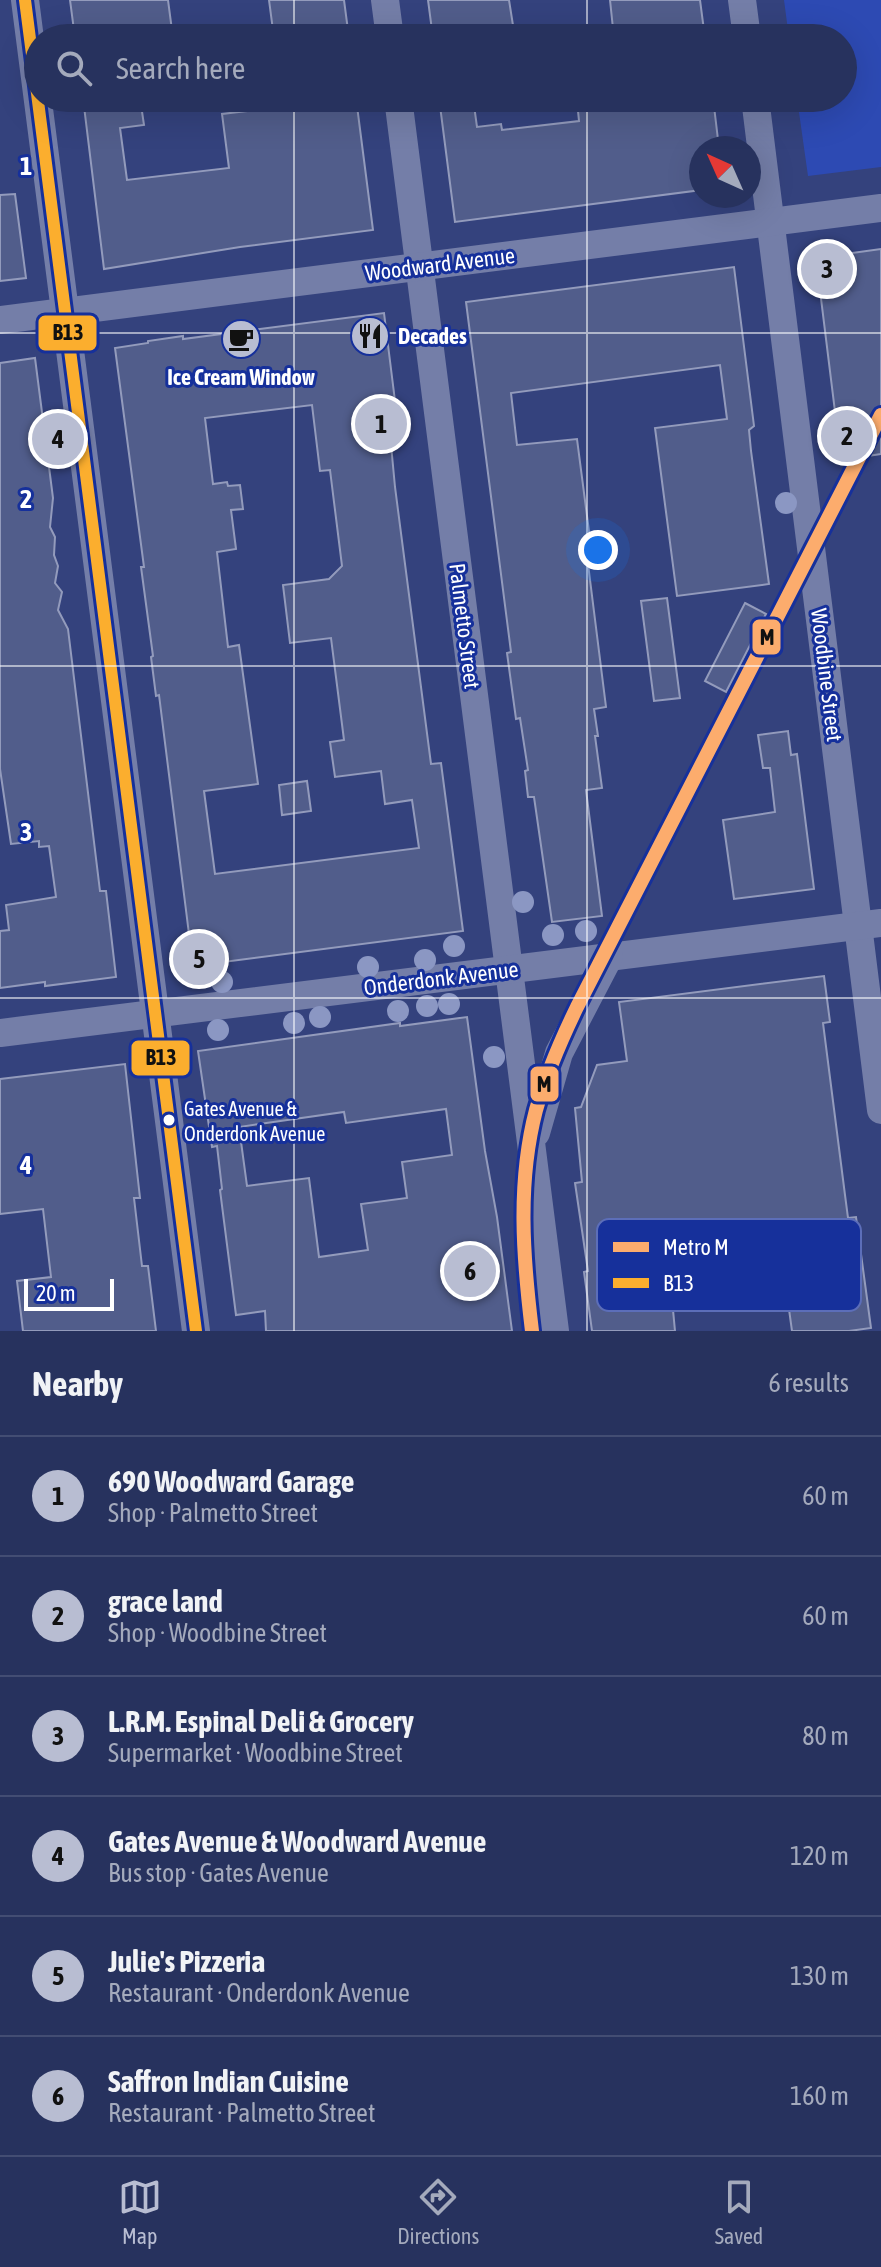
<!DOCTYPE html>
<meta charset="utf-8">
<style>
:root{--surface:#27325e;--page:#333e67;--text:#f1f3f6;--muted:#a4aabc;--line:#434d73;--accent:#b8bdd2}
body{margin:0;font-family:"Asap Condensed",sans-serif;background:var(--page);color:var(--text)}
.compass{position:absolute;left:689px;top:136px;width:72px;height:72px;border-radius:50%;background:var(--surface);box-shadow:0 8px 32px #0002;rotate:315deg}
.scale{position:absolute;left:24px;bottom:20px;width:90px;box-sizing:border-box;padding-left:8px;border:4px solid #fff;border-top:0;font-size:22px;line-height:28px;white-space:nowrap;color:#fff;-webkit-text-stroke:6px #16309b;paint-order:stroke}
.you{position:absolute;left:598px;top:550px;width:28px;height:28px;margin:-20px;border:6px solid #fff;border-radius:50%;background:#1a73e8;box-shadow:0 0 0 12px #1a73e833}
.badge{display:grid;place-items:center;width:52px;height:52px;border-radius:50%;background:var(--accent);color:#111;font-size:26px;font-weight:700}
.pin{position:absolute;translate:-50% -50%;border:4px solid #fff;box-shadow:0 2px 8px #0006}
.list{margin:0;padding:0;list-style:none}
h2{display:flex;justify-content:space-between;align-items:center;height:104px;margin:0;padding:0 32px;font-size:34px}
h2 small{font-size:26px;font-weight:400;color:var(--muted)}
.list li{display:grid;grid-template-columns:52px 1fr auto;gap:24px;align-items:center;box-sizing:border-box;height:120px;padding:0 32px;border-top:2px solid var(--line)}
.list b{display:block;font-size:30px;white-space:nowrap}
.list p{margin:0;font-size:26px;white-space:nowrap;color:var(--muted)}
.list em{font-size:26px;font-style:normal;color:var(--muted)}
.icon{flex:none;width:44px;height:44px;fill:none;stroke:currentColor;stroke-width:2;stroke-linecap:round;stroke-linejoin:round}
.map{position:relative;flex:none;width:881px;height:1331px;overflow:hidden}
.search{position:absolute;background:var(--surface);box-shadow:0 8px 32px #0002;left:24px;right:24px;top:24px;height:88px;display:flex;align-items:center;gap:20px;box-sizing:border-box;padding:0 28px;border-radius:44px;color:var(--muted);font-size:30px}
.sheet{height:824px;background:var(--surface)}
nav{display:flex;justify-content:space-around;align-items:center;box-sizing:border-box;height:112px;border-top:2px solid var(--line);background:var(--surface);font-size:22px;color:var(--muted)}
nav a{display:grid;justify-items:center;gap:4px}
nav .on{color:var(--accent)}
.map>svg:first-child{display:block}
.green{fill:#2d4ab3}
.building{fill:#515d8b;stroke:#939bbc;stroke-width:2;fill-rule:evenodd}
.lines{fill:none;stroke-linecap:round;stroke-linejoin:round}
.minor{stroke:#747ea8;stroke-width:28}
.bus-1-casing{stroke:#16309b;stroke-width:18}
.bus-1{stroke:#fbae2e;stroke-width:12}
.metro-1-casing{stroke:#16309b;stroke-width:20}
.metro-1{stroke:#fcac6d;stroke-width:14}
.tree{fill:#8b97c3}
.grid{fill:none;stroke:#fff;stroke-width:2;stroke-opacity:0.55}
.bus-dot{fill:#fff;stroke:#16309b;stroke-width:3}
.labels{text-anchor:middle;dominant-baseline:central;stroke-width:6;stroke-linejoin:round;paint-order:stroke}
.bus-label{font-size:20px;fill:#fff;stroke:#16309b;text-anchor:start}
.street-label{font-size:22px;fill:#fff;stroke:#16309b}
.poi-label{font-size:22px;font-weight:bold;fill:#fff;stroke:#16309b;text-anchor:start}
.key{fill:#16309b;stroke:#5c6eb9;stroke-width:2}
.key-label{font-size:22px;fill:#fff}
.grid-label{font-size:26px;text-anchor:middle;font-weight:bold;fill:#fff;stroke:#16309b;stroke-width:6;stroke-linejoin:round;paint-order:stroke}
.line-badge{stroke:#16309b;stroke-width:3}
.pale-badge-label{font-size:22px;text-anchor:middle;font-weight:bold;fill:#111}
</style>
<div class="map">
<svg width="881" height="1331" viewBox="0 0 881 1331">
<rect width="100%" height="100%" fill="#34427d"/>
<polygon class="green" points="784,0 881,0 881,167 808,176 797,98 843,98 843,38 789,38"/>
<g class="building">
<polygon points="70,0 168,0 173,38 75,38"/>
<polygon points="269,0 344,0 349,38 274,38"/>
<polygon points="428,0 509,0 515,38 433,38"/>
<polygon points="610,0 700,0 705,38 614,38"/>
<polygon points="83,98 140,98 144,125 120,128 127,180 229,168 222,114 283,107 281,98 356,98 373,230 240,247 104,269"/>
<polygon points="439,98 473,98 477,127 501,124 502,130 579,121 578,111 677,98 713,98 719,148 701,148 701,190 455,222"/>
<polygon points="15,194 26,278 0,281 0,195"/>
<polygon points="881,249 881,454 841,460 816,258"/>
<polygon points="734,267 754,426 749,430 751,451 769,584 677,596 655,428 727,419 720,365 511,393 517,445 577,439 590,539 585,540 606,707 594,709 598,736 595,736 602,788 586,790 602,916 552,922 534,797 528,797 525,771 528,770 520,718 516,719 507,653 511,652 466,302"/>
<path d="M384,313l15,120 -9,1 5,53 36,277 10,-1 22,168 -270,35 -34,-271 -3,1 -5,-39 2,-1 -12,-89h3l-29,-219 33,-5v-2l35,-5v3zM312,405l8,66 10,-1 12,96 -13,13 -46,6 7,58 41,-5 13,102 -14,2 5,35 46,-6 4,33 27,-4 7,48 -204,26 -11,-83 54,-7 -19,-139 -11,2 -11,-95 19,-3 -5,-39 12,-1 -3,-24 -12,1 -1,-4 -14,2 -8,-66z"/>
<polygon points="35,358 53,498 50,527 55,537 54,555 58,566 55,583 62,592 58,610 68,629 100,891 106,891 116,977 45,986 45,982 0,988 0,931 9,930 6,905 56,897 49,846 39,847 39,841 11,844 0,769 0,363"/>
<polygon points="667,598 680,698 654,701 641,601"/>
<polygon points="745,603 766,614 726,692 705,681"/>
<polygon points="788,731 791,755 797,754 814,889 734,899 723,820 775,812 770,768 763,768 758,735"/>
<polygon points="307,781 311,811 282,815 279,785"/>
<polygon points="824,976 830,1022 823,1023 845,1195 848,1218 856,1217 871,1328 849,1331 792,1331 784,1273 780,1273 774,1239 721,1246 727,1292 672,1299 675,1331 592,1331 584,1272 588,1271 575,1183 582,1182 575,1108 581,1107 597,1065 627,1061 619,1002"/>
<path d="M467,1017l18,134 12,66 15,114h-246l-1,-20 -29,4 -16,-125 2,-1 -5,-43 -5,1 -14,-96 202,-28v3zM446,1109l6,46 -50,7 5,36 -46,6 7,46 -49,7 -10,-79 -62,8 -8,-59 105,-15 2,11z"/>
<polygon points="125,1064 140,1198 134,1198 142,1266 148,1266 156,1331 23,1331 17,1281 51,1277 43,1209 0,1214 0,1079"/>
</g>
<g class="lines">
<g class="minor">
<polyline points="25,0 196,1331"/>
<polyline points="385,0 390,38"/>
<polyline points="742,0 747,38"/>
<polyline points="398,98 555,1331"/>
<polyline points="755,98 881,1110"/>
<polyline points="0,320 881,208"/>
<polyline points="0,1033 881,923"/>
<polyline points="536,1133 559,1053 609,957"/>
</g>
<defs>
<polyline id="bus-1" points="25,0 196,1331"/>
</defs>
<use href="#bus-1" class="bus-1-casing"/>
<use href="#bus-1" class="bus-1"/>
<defs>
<path id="metro-1" d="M532,1331c-9,-74 -15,-148 4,-221 10,-35 25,-70 41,-103l304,-592"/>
</defs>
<use href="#metro-1" class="metro-1-casing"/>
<use href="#metro-1" class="metro-1"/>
</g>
<g class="tree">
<circle cx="786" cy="503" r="11"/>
<circle cx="523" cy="902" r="11"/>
<circle cx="586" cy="931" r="11"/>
<circle cx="553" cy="935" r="11"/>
<circle cx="454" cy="946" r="11"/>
<circle cx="425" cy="960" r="11"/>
<circle cx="368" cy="967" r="11"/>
<circle cx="222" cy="982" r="11"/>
<circle cx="449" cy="1004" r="11"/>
<circle cx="427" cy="1006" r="11"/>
<circle cx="398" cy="1011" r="11"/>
<circle cx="320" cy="1017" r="11"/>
<circle cx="294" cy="1023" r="11"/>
<circle cx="218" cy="1030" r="11"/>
<circle cx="494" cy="1057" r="11"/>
</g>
<path class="grid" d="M294,0v38M587,0v38M294,98v1233M587,98v1233M0,333h881M0,666h881M0,998h881"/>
<defs>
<symbol id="restaurant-disc" viewBox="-11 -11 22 22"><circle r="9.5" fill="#b8bdd2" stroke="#16309b"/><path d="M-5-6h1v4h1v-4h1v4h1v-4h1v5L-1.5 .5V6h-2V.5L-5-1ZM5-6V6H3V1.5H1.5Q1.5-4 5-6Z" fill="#111"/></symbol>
<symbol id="cafe-disc" viewBox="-11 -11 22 22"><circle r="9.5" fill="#b8bdd2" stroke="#16309b"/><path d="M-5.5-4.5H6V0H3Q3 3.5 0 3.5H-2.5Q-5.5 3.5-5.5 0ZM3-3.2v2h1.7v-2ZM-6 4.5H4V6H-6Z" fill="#111"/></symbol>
</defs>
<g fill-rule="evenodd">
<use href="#restaurant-disc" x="348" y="314" width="44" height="44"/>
<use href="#cafe-disc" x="219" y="317" width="44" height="44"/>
</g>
<circle class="bus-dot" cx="169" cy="1120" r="7"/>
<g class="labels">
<g class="bus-label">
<text x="184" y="1108">Gates Avenue &amp;<tspan x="184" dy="25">Onderdonk Avenue</tspan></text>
</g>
<g class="street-label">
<text transform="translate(440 264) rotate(-7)">Woodward Avenue</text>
<text transform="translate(465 626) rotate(83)">Palmetto Street</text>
<text transform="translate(827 675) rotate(83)">Woodbine Street</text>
<text transform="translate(441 978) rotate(-7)">Onderdonk Avenue</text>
</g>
<g class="poi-label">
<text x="398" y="336">Decades</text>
<text x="241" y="377" text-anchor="middle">Ice Cream Window</text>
</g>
</g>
<rect x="597" y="1219" width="264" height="92" rx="12" class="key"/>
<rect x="613" y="1242" width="36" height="10" fill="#fcac6d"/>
<rect x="613" y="1278" width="36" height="10" fill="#fbae2e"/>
<g class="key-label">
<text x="663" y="1255">Metro M</text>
<text x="663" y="1291">B13</text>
</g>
<g class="grid-label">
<text x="26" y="175">1</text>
<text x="26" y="508">2</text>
<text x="26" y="841">3</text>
<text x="26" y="1174">4</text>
</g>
<g class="line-badge">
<rect x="37" y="314" width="61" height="38" rx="8" fill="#fbae2e"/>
<rect x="751" y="618" width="31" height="38" rx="8" fill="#fcac6d"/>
<rect x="130" y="1039" width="61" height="38" rx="8" fill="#fbae2e"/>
<rect x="529" y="1065" width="31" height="38" rx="8" fill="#fcac6d"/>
</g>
<g class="pale-badge-label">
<text x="68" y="340">B13</text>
<text x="767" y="645">M</text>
<text x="161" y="1065">B13</text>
<text x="544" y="1092">M</text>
</g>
</svg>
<svg class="compass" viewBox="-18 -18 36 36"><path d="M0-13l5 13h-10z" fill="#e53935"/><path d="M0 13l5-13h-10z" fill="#a4aabc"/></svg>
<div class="scale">20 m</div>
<div class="you"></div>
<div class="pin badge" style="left:381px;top:424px">1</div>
<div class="pin badge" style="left:847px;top:436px">2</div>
<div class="pin badge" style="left:827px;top:269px">3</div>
<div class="pin badge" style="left:58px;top:439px">4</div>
<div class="pin badge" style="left:199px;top:959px">5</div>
<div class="pin badge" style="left:470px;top:1271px">6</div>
<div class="search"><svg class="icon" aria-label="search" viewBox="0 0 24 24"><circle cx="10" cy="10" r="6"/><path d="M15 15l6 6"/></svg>Search here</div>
</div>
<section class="sheet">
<h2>Nearby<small>6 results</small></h2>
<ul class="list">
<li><span class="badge">1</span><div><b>690 Woodward Garage</b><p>Shop · Palmetto Street</p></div><em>60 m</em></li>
<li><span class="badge">2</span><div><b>grace land</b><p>Shop · Woodbine Street</p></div><em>60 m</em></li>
<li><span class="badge">3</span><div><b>L.R.M. Espinal Deli &amp; Grocery</b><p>Supermarket · Woodbine Street</p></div><em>80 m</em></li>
<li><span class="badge">4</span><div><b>Gates Avenue &amp; Woodward Avenue</b><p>Bus stop · Gates Avenue</p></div><em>120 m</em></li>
<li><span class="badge">5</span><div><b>Julie's Pizzeria</b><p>Restaurant · Onderdonk Avenue</p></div><em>130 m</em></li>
<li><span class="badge">6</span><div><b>Saffron Indian Cuisine</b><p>Restaurant · Palmetto Street</p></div><em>160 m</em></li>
</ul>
</section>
<nav>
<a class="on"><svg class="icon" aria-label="map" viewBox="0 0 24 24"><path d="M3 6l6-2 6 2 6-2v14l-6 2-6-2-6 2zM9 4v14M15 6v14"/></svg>Map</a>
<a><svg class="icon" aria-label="directions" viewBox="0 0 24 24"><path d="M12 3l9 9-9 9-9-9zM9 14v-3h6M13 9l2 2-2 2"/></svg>Directions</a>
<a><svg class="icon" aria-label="saved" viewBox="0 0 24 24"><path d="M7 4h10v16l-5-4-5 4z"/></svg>Saved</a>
</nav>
